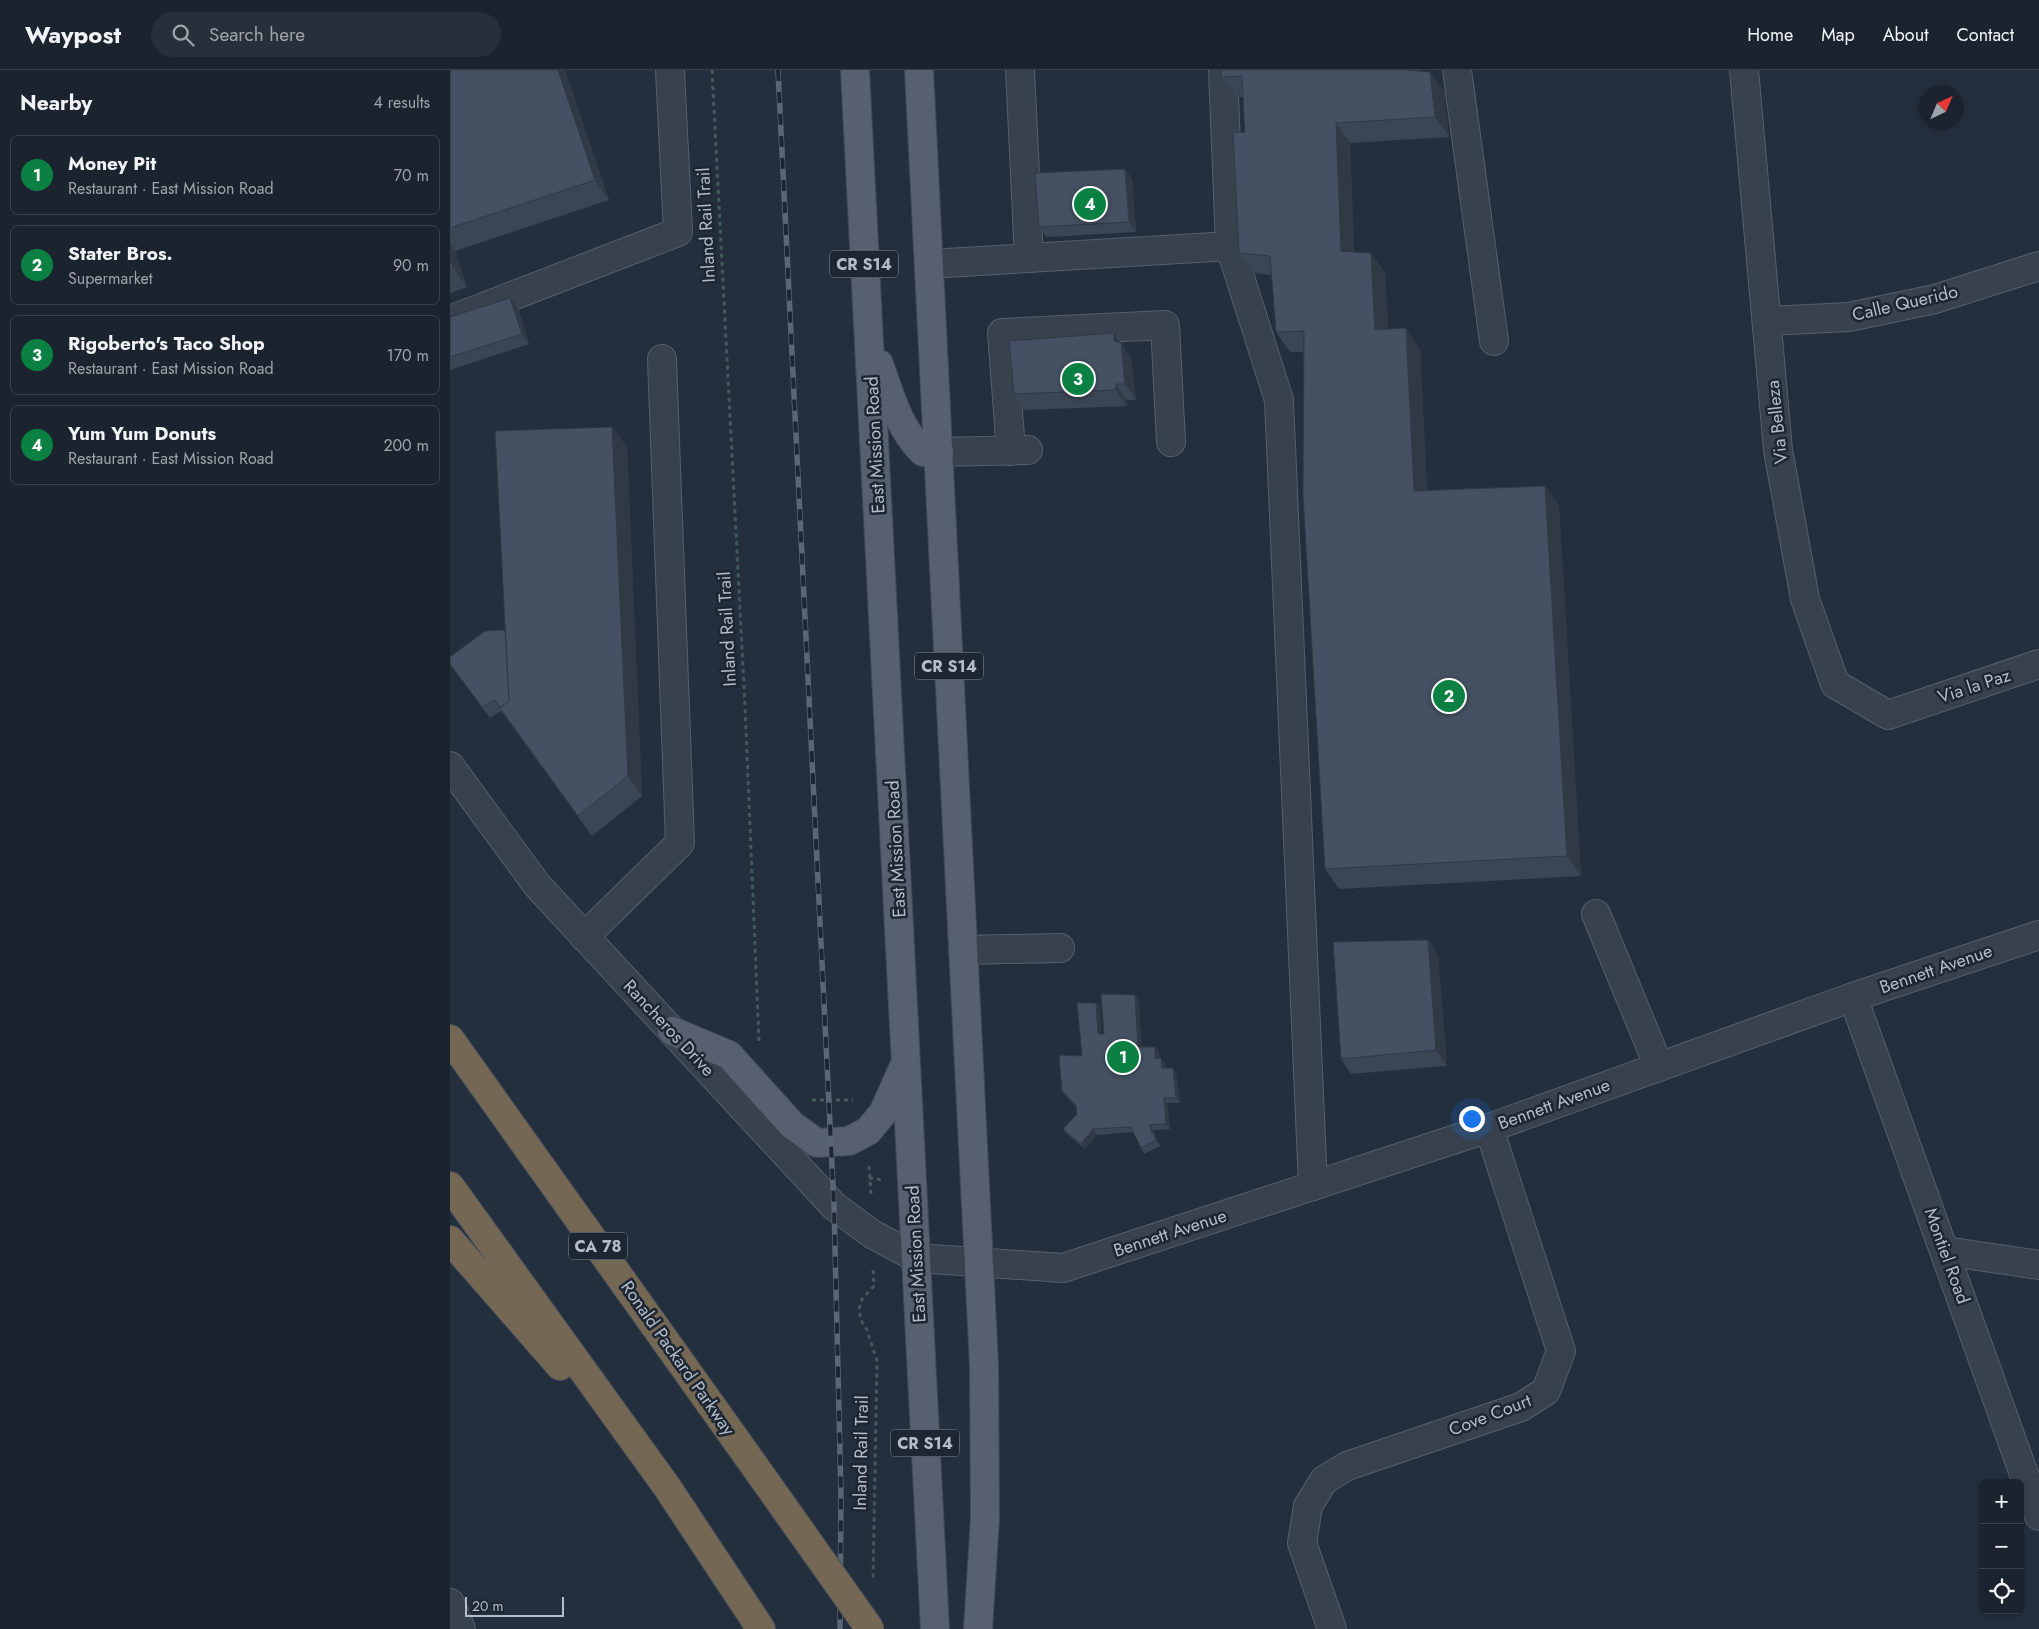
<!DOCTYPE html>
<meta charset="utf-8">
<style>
:root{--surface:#1b232e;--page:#282f3a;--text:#f1f3f6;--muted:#a0a4aa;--line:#39404a;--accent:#0b8043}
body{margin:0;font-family:Jost,sans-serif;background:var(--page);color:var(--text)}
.controls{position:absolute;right:15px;bottom:15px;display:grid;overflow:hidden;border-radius:8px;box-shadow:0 2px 8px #0003}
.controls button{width:45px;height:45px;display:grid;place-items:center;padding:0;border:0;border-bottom:1px solid var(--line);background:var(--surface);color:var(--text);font:25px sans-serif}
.compass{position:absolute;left:1469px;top:15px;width:45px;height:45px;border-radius:50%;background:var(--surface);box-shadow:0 2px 8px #0003;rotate:44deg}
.scale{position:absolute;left:15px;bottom:12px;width:99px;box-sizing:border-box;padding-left:5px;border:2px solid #b4bcc9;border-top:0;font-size:14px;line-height:18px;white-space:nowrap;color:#b4bcc9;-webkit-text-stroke:4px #1d2633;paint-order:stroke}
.you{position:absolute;left:1021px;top:1048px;width:18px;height:18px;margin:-12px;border:4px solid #fff;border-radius:50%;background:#1a73e8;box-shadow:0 0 0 8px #1a73e833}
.badge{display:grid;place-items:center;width:32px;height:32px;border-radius:50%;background:var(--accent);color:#fff;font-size:16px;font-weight:700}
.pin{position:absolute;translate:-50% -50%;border:2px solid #fff;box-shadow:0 1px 5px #0006}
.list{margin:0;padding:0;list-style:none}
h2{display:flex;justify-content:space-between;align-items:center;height:65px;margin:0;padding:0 20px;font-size:21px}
h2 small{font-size:16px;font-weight:400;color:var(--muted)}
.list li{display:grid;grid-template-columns:32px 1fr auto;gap:15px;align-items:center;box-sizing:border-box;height:80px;margin:0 10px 10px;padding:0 10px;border:1px solid var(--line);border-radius:8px}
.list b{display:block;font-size:19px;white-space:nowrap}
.list p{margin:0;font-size:16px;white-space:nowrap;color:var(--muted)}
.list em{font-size:16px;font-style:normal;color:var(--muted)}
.icon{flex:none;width:28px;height:28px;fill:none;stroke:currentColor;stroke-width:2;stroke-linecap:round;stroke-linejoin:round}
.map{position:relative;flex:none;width:1589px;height:1559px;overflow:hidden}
header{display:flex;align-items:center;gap:30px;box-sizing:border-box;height:70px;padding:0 25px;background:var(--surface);border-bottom:1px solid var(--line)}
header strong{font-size:24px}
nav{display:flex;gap:28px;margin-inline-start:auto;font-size:18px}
.search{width:350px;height:45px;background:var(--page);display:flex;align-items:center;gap:12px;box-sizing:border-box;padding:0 18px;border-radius:28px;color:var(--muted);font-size:19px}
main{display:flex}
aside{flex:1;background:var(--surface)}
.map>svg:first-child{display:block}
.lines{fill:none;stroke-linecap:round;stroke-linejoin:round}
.minor-casing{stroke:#565f6c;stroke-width:30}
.major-casing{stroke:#414a57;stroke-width:30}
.highway-casing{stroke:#434c59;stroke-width:30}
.path{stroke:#44595c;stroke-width:3;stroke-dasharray:4 4;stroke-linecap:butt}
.minor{stroke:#38414e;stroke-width:28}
.major{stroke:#56606e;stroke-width:28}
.highway{stroke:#746855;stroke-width:28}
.rail-casing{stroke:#5a6575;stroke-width:5.5}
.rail{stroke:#1d2633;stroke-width:4;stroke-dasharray:11;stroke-linecap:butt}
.highway-bridge-casing{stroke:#434c59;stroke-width:30;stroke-linecap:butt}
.highway-bridge{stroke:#746855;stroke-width:28}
.wall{fill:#3b4654}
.shaded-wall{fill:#303945}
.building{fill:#455162;stroke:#303945}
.labels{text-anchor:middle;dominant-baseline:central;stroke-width:5;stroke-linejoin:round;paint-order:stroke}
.shield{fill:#1d2633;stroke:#878f9c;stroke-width:1}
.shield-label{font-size:16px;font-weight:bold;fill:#b4bcc9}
.street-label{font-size:18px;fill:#b4bcc9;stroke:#1d2633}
</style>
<header>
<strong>Waypost</strong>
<div class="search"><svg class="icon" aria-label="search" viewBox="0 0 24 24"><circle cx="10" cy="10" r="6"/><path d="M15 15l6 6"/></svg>Search here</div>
<nav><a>Home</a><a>Map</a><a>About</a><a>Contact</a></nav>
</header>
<main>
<aside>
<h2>Nearby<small>4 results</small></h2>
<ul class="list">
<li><span class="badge">1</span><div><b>Money Pit</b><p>Restaurant · East Mission Road</p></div><em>70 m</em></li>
<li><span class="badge">2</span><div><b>Stater Bros.</b><p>Supermarket</p></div><em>90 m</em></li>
<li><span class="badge">3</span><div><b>Rigoberto's Taco Shop</b><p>Restaurant · East Mission Road</p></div><em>170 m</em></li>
<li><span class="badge">4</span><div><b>Yum Yum Donuts</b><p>Restaurant · East Mission Road</p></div><em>200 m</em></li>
</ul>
</aside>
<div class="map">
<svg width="1589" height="1559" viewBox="0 0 1589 1559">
<rect width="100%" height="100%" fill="#242f3e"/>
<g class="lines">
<defs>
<g id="minor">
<polyline points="570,0 579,188"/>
<polyline points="1007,0 1044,271"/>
<polyline points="1294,0 1328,380 1355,529 1385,614 1438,645 1589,594"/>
<polyline points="780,176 829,330 863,1116"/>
<polyline points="479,194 780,176 773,0"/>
<polyline points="0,250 228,162 220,0"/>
<polyline points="1317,251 1399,247 1485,229 1589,196"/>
<polyline points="561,381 552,263 715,255 721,372"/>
<polyline points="489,382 578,380"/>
<polyline points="0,696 87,815 384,1136 422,1164 467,1188 613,1198 1039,1058 1403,927 1589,865"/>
<polyline points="1146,844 1209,997"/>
<polyline points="134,867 230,773 212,289"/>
<polyline points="513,880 610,878"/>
<polyline points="1403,927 1589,1446"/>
<polyline points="1495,1181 1589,1195"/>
<polyline points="0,1533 11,1559"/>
<polyline points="882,1559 852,1473 858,1436 874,1410 897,1396 1071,1337 1096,1321 1111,1281 1039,1058"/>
</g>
<g id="major">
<polyline points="405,0 485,1559"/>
<polyline points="469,0 534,1295 535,1448 528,1559"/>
<path d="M429,294c11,31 20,65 44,88h16"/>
<polyline points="222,961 279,985 342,1055 367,1073 399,1071 418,1061 433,1043 454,996"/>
</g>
<g id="highway">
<polyline points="0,969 296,1384"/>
<polyline points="0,1116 217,1417 311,1559"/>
<polyline points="0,1170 110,1296"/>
</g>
</defs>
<use href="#minor" class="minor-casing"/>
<use href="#major" class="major-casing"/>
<use href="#highway" class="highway-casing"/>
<g class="path">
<polyline points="262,0 295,636 309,971"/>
<polyline points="362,1030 403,1030"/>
<polyline points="419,1096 421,1124"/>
<polyline points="419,1108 433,1110"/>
<polyline points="423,1200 424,1216 412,1229 409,1239 411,1250 417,1260 427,1291 423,1509"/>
</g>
<use href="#minor" class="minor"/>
<use href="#major" class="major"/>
<use href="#highway" class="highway"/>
<defs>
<polyline id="rail" points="328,0 384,1136 391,1425 390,1559"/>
</defs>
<use href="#rail" class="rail-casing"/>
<use href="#rail" class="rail"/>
<defs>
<polyline id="highway-bridge" points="296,1384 420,1559"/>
</defs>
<use href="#highway-bridge" class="highway-bridge-casing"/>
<use href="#highway-bridge" class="highway-bridge"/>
</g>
<g class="wall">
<polygon points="0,0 115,0 159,130 5,181 17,217 0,223"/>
<polygon points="980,2 994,22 999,67 900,73 904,182 921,183 935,203 938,259 970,279 977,420 1095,416 1109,436 1131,806 889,819 875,799 853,282 840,282 826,262 822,205 803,203 789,183 795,62 793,27 786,27 771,7"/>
<polygon points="675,99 682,109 686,162 597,167 589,157"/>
<polygon points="60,228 68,238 79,274 0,300 0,247"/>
<polygon points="664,263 681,288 686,330 676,330 677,336 575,340 564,324"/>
<polygon points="162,357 177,377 192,726 142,766 51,641 40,648 0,595 55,560"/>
<polygon points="978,870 988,886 997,996 901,1004 891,989"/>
<polygon points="685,925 689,930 691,977 705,977 709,982 709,988 711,988 715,993 715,998 726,1003 730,1033 717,1033 720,1059 703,1060 710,1076 694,1084 683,1062 647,1065 635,1079 617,1064 613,1059 627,1044 626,1037 616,1026 612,1021 632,986 646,933 650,938 651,964 654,964"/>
</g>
<g class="shaded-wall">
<polygon points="108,0 115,0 159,130 145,110"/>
<polygon points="980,2 994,22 999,67 985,47"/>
<polygon points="886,53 900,73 905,201 891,181"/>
<polygon points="675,99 682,109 686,162 679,152"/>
<polygon points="0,174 5,181 17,217 3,197 0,189"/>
<polygon points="921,183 935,203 939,280 925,260"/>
<polygon points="60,228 68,238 79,274 72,264"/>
<polygon points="956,258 970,279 978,441 964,421"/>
<polygon points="664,263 681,288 686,330 675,314 664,271"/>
<polygon points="666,314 676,330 677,336 666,320"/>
<polygon points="162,357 177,377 192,726 178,706"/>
<polygon points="1095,416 1109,436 1131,806 1117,786"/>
<polygon points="978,870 988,886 997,996 986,980"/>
<polygon points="685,925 689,930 691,982 688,977"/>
<polygon points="646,933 650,938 651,969 648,964"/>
<polygon points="705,977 709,982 709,994 705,989"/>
<polygon points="711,988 715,993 716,1004 712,998"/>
<polygon points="723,998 726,1003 730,1033 726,1028"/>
<polygon points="714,1028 717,1033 720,1059 716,1054"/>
<polygon points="699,1055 703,1060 710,1076 706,1070"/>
<polygon points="643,1059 647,1065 635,1079 631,1074"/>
</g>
<g class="building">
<polygon points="0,0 108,0 145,110 0,158"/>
<polygon points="771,0 957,0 980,2 985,47 886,53 891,181 921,183 925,260 956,258 964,421 1095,416 1117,786 875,799 853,425 854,261 826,262 820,186 789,183 783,63 795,62 792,6 771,7"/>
<polygon points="675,99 679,152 589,157 585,103"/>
<polygon points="0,189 3,197 0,198"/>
<polygon points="60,228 72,264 0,287 0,247"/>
<polygon points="664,263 664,271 671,273 675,314 666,314 666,320 564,324 559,271"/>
<polygon points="162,357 178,706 128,746 50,638 59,631 45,361"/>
<polygon points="55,560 59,631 50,637 45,630 32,637 0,594 0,587 35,561"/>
<polygon points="978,870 986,980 891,989 883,872"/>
<polygon points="651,924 685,925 688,977 705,977 705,989 711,988 712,998 723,998 726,1028 714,1028 716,1054 699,1055 706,1070 691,1078 681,1057 643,1059 631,1074 613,1059 627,1044 626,1035 612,1021 609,985 632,986 627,933 646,933 648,964 654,964"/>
</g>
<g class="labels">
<g class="shield">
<rect x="380" y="180.5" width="68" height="27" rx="4"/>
<rect x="465" y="582.5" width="68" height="27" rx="4"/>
<rect x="119" y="1162.5" width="58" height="27" rx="4"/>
<rect x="441" y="1359.5" width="68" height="27" rx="4"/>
</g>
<g class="shield-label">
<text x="414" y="194">CR S14</text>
<text x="499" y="596">CR S14</text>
<text x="148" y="1176">CA 78</text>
<text x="475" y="1373">CR S14</text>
</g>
<g class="street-label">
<text transform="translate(256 155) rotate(-93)">Inland Rail Trail</text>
<text transform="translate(1455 233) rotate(-13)">Calle Querido</text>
<text transform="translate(1327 352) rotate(-96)">Via Belleza</text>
<text transform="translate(425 375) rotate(-93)">East Mission Road</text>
<text transform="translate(277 559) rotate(-93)">Inland Rail Trail</text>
<text transform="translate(1524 616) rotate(-18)">Via la Paz</text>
<text transform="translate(446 779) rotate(-93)">East Mission Road</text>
<text transform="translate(1486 899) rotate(-19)">Bennett Avenue</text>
<text transform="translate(219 958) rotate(47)">Rancheros Drive</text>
<text transform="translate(1104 1034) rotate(-20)">Bennett Avenue</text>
<text transform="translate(720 1163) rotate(-18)">Bennett Avenue</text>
<text transform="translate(466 1184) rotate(-93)">East Mission Road</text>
<text transform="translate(1497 1186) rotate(70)">Montiel Road</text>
<text transform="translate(228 1288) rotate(55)">Ronald Packard Parkway</text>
<text transform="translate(1040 1345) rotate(-21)">Cove Court</text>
<text transform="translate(411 1383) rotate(-89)">Inland Rail Trail</text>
</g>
</g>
</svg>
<div class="controls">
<button>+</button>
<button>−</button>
<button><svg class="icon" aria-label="locate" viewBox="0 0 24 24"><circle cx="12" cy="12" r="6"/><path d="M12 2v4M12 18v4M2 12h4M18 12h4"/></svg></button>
</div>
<svg class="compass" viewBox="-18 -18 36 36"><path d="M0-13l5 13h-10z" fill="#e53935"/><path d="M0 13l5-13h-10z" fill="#a0a4aa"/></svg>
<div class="scale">20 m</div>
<div class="you"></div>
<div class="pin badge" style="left:673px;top:987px">1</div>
<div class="pin badge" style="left:999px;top:626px">2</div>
<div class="pin badge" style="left:628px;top:309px">3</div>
<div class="pin badge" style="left:640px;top:134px">4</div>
</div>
</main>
